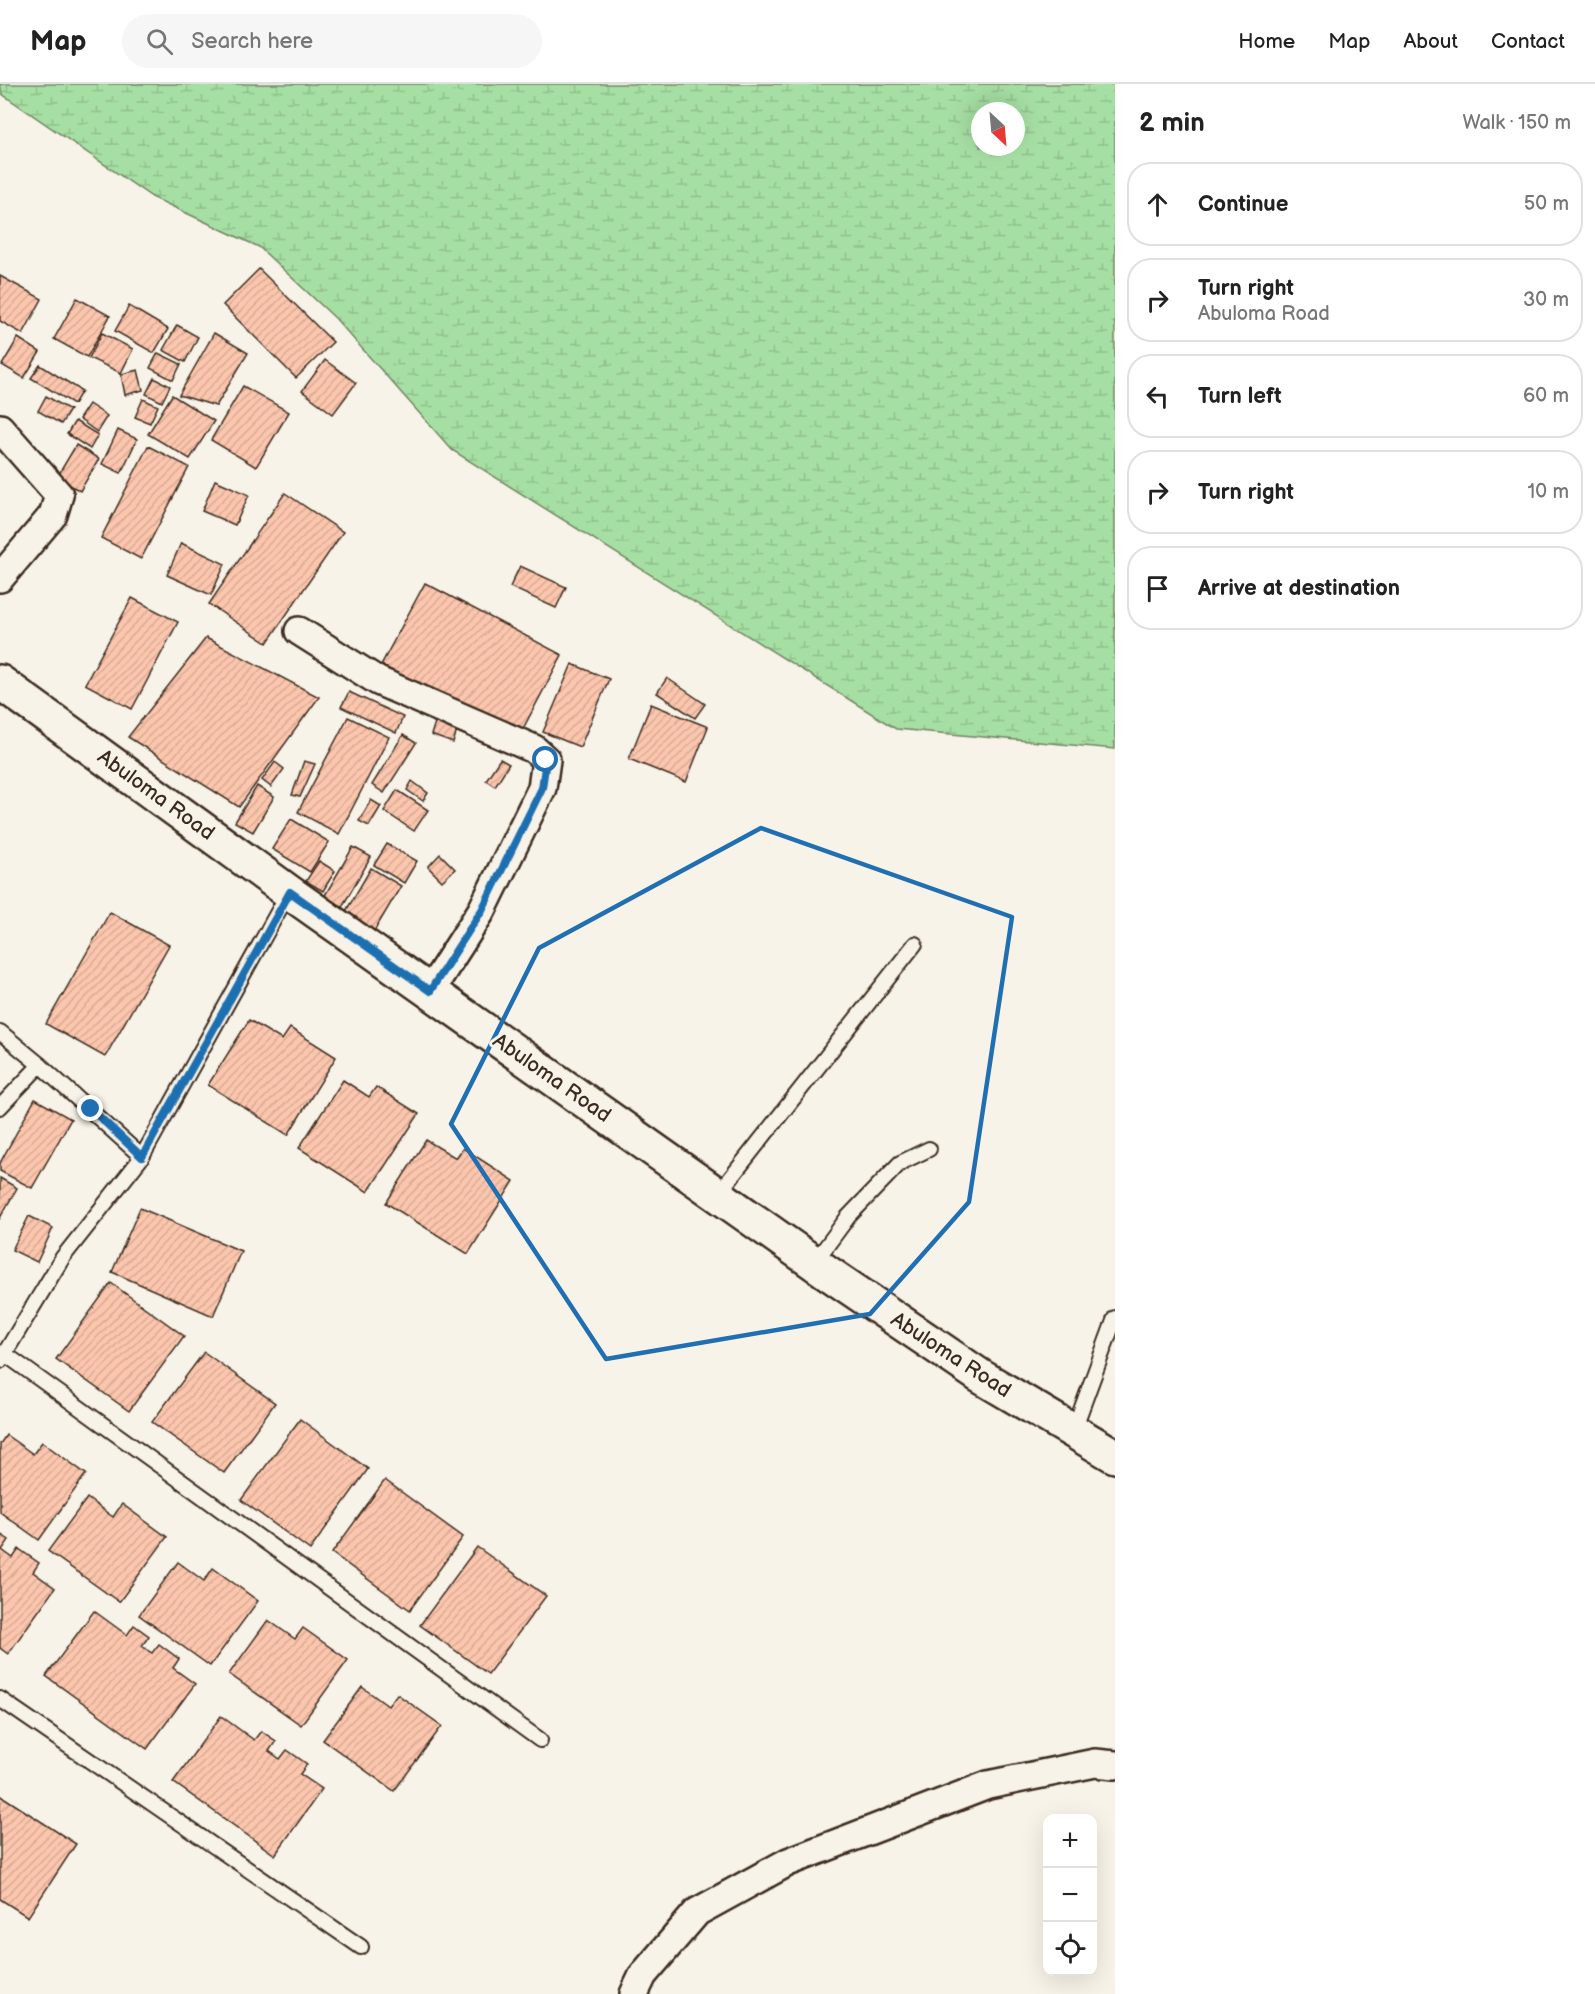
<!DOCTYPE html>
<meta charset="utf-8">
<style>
:root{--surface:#fff;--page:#f6f6f6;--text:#222;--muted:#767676;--line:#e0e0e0}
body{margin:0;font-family:"Balsamiq Sans",sans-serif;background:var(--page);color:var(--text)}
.controls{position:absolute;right:18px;bottom:18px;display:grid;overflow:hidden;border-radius:12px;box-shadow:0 6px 24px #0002}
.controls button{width:54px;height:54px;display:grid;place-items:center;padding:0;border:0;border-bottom:2px solid var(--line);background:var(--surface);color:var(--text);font:30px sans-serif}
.compass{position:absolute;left:971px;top:18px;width:54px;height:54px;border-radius:50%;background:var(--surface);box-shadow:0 6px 24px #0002;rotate:154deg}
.stop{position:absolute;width:18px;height:18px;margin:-14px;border:4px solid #1f6fb2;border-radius:50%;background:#fff}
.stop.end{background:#1f6fb2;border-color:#fff;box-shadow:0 2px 6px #0008}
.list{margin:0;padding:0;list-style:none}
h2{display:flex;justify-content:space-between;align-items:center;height:78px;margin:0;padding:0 24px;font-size:26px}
h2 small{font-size:20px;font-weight:400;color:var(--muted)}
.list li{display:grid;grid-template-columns:39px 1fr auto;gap:18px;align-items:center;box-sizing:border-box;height:84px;margin:0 12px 12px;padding:0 12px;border:2px solid var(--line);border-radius:24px}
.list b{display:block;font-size:22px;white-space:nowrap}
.list p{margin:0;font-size:20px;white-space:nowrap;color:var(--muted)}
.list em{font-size:20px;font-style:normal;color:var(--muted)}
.icon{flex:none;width:33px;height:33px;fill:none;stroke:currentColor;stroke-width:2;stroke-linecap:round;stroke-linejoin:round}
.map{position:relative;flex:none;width:1115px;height:1910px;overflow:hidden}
header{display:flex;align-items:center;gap:36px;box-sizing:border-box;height:84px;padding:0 30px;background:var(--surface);border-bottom:2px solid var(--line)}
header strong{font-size:28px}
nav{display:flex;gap:33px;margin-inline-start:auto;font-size:21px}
.search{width:420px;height:54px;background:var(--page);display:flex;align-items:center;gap:15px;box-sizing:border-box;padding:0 21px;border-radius:33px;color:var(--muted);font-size:22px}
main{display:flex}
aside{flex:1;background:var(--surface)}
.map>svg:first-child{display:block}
.wetland{fill:url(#wetland-marsh);stroke:#708460;stroke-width:1.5;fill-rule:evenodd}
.building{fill:url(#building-hatch);stroke:#3b2a1e;stroke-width:1.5}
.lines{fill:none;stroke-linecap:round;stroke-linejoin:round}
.service-casing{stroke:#3b2a1e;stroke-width:18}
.minor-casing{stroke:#3b2a1e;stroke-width:32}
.tertiary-casing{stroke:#3b2a1e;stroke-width:38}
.service{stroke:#f7f3e8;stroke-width:14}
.minor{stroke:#f7f3e8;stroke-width:27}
.tertiary{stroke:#f7f3e8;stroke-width:33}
.route{stroke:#1f6fb2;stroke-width:8}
.marked{fill:none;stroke:#1f6fb2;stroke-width:4.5;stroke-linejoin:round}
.labels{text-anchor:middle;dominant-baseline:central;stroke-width:6;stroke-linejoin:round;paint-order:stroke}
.street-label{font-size:21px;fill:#3b2a1e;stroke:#f7f3e8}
</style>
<header>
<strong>Map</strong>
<div class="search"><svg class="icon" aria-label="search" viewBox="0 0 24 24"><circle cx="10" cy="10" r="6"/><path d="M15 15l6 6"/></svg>Search here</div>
<nav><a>Home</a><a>Map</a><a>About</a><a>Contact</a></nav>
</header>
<main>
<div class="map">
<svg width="1115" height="1910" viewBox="0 0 1115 1910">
<defs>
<pattern id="wetland-marsh" width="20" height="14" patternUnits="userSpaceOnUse" patternTransform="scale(1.5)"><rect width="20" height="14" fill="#a6dfa3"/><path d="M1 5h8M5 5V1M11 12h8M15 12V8" fill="none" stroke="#90c08c"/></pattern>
<pattern id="building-hatch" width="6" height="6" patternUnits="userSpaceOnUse" patternTransform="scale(1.5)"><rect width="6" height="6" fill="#fbc6ad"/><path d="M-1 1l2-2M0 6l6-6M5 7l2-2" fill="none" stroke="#d8aa94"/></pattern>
</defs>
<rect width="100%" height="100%" fill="#f7f3e8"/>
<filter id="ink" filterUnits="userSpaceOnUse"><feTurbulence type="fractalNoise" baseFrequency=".0167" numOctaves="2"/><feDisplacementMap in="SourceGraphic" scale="12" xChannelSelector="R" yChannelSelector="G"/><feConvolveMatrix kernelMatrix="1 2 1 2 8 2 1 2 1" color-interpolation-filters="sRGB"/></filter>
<g filter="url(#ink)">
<path class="wetland" d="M0,0h1115v665l-219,-20 -444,-279 -117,-132 -76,-71 -107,-50 -150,-103zM980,27h36v36h-36z"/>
<g class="building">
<polygon points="259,185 333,258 296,294 223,221"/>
<polygon points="0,192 42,215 23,250 0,237"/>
<polygon points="77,214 110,232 87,273 54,255"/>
<polygon points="129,222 168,245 154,269 115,247"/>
<polygon points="177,241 198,253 185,278 163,266"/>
<polygon points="102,249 133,265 121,289 89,274"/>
<polygon points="214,249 248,269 216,322 179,311"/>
<polygon points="18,254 40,268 24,294 2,281"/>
<polygon points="158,269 181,280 173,296 150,284"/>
<polygon points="325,276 356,299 333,330 302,307"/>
<polygon points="40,281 82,307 74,320 31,294"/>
<polygon points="138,286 143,306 125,311 121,290"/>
<polygon points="154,294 170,302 162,318 146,310"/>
<polygon points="243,302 289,328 256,383 211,356"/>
<polygon points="172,311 214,337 190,375 148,350"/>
<polygon points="46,312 70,326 61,340 38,327"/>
<polygon points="143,315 158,322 150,339 135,333"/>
<polygon points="89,320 107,332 97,348 79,335"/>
<polygon points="75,337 98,351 90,365 67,350"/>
<polygon points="118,346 137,355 121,389 102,380"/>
<polygon points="76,361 99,375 80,407 57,393"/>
<polygon points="148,362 189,383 141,475 101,454"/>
<polygon points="215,396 249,411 235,441 202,427"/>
<polygon points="285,409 343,448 267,559 209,520"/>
<polygon points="181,459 225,480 211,511 167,491"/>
<polygon points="520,482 566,503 556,524 510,503"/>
<polygon points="425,499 562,571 518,654 381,581"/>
<polygon points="132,514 178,538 132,625 85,600"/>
<polygon points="206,554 319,613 239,723 128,653"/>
<polygon points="572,580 609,595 580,663 543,648"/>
<polygon points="667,594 705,620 695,634 657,609"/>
<polygon points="349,608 403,633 396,649 341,623"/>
<polygon points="651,620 708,643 686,698 629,675"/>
<polygon points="437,632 459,640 453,659 431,651"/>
<polygon points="348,633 389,653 339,750 298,728"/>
<polygon points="403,651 416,659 384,709 372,701"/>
<polygon points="500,675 509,680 495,702 486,696"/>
<polygon points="304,677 315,680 300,713 292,711"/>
<polygon points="275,678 284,685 271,703 262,696"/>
<polygon points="412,697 428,709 423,717 407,706"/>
<polygon points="257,702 274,713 253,748 235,738"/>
<polygon points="397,706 428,726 414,747 384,727"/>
<polygon points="371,716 381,722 369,742 359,737"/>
<polygon points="291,735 329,758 310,788 272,765"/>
<polygon points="387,760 417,777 404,799 374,781"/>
<polygon points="353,763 371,773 342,823 324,813"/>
<polygon points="440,770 455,785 442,797 428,783"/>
<polygon points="319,777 335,787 323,807 306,797"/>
<polygon points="371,784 401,802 373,849 343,832"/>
<polygon points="110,828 169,861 105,973 46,940"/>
<polygon points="249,936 282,956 290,944 336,973 288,1051 208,1001"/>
<polygon points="343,996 369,1013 376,1003 419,1030 368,1108 299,1064"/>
<polygon points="35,1015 71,1035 32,1104 0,1087 0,1079"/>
<polygon points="426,1056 456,1074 463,1064 514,1097 468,1170 386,1119"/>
<polygon points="0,1094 17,1104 0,1134"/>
<polygon points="140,1124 241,1167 213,1232 112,1188"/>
<polygon points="29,1132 53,1144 37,1178 12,1166"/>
<polygon points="111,1199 184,1252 129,1327 56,1275"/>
<polygon points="204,1268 275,1319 224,1389 152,1338"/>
<polygon points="300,1335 368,1385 310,1466 241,1416"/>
<polygon points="6,1351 33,1370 42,1358 86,1390 39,1456 0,1428 0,1360"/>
<polygon points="385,1396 463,1453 410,1526 332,1469"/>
<polygon points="87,1414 113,1433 122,1420 167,1453 119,1518 48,1467"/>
<polygon points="0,1450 9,1456 2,1466 13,1474 19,1465 39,1479 33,1488 55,1504 8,1570 0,1564"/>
<polygon points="477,1463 546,1512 488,1590 420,1541"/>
<polygon points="178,1478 204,1497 213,1484 258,1517 210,1582 139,1531"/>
<polygon points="94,1527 127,1551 134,1541 149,1552 142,1562 152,1569 159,1560 179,1575 173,1584 195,1600 147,1665 46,1592"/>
<polygon points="268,1536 295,1555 303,1544 348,1576 301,1641 229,1590"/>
<polygon points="362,1603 388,1622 397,1610 442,1642 394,1707 323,1656"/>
<polygon points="221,1632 254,1656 261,1647 276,1657 269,1667 280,1675 287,1666 307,1680 300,1690 322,1705 275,1771 173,1698"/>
<polygon points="0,1711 76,1760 28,1833 0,1815"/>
</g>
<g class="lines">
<defs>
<g id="service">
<polyline points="0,948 40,981"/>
<polyline points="0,1023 40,981 142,1073"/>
<polyline points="718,1110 915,860"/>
<polyline points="814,1179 848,1133 900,1079 929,1065"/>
<polyline points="5,1270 540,1656"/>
<polyline points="0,1277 63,1173 142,1073 289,808"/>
<polyline points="1073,1348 1115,1234"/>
<polyline points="0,1615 361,1863"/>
</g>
<g id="minor">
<polyline points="0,344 59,411 53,431 0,494"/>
<polyline points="299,547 378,597 534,665 546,676 542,704 482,826 430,907"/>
<polyline points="634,1910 643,1891 697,1828 788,1778 988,1701 1095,1679 1115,1681"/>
</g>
<polyline id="tertiary" points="0,598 289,808 831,1191 980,1292 1115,1372"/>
</defs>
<use href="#service" class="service-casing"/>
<use href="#minor" class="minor-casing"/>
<use href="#tertiary" class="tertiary-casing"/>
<use href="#service" class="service"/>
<use href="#minor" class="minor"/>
<use href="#tertiary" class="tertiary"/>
</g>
</g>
<g class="lines" filter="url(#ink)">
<polyline class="route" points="91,1025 142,1073 290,808 430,907 482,826 542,704 546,676"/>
</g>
<path class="marked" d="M761,744l251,89 -43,285 -99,112 -264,45 -155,-235 88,-176z"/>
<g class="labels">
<g class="street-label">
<text transform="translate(156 711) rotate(36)">Abuloma Road</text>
<text transform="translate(552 994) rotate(35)">Abuloma Road</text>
<text transform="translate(951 1271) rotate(33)">Abuloma Road</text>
</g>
</g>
</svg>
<div class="controls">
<button>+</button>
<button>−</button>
<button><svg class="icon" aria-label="locate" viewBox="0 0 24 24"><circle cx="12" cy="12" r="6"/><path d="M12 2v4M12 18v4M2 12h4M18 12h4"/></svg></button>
</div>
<svg class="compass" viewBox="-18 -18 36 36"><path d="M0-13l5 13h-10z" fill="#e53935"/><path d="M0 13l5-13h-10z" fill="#767676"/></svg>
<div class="stop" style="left:546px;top:676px"></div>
<div class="stop end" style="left:91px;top:1025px"></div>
</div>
<aside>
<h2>2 min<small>Walk · 150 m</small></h2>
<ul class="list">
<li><svg class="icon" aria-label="ahead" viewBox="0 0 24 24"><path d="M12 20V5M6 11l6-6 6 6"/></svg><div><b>Continue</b></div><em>50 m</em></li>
<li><svg class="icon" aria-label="right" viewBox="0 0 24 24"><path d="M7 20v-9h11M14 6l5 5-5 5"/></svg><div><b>Turn right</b><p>Abuloma Road</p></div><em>30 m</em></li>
<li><svg class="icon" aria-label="left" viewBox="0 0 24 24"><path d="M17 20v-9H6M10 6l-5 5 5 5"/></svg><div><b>Turn left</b></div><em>60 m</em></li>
<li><svg class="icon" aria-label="right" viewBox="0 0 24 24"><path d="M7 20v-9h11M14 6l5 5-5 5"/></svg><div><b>Turn right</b></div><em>10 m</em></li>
<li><svg class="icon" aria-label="arrive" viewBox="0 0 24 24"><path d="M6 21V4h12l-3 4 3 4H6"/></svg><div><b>Arrive at destination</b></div></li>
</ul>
</aside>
</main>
